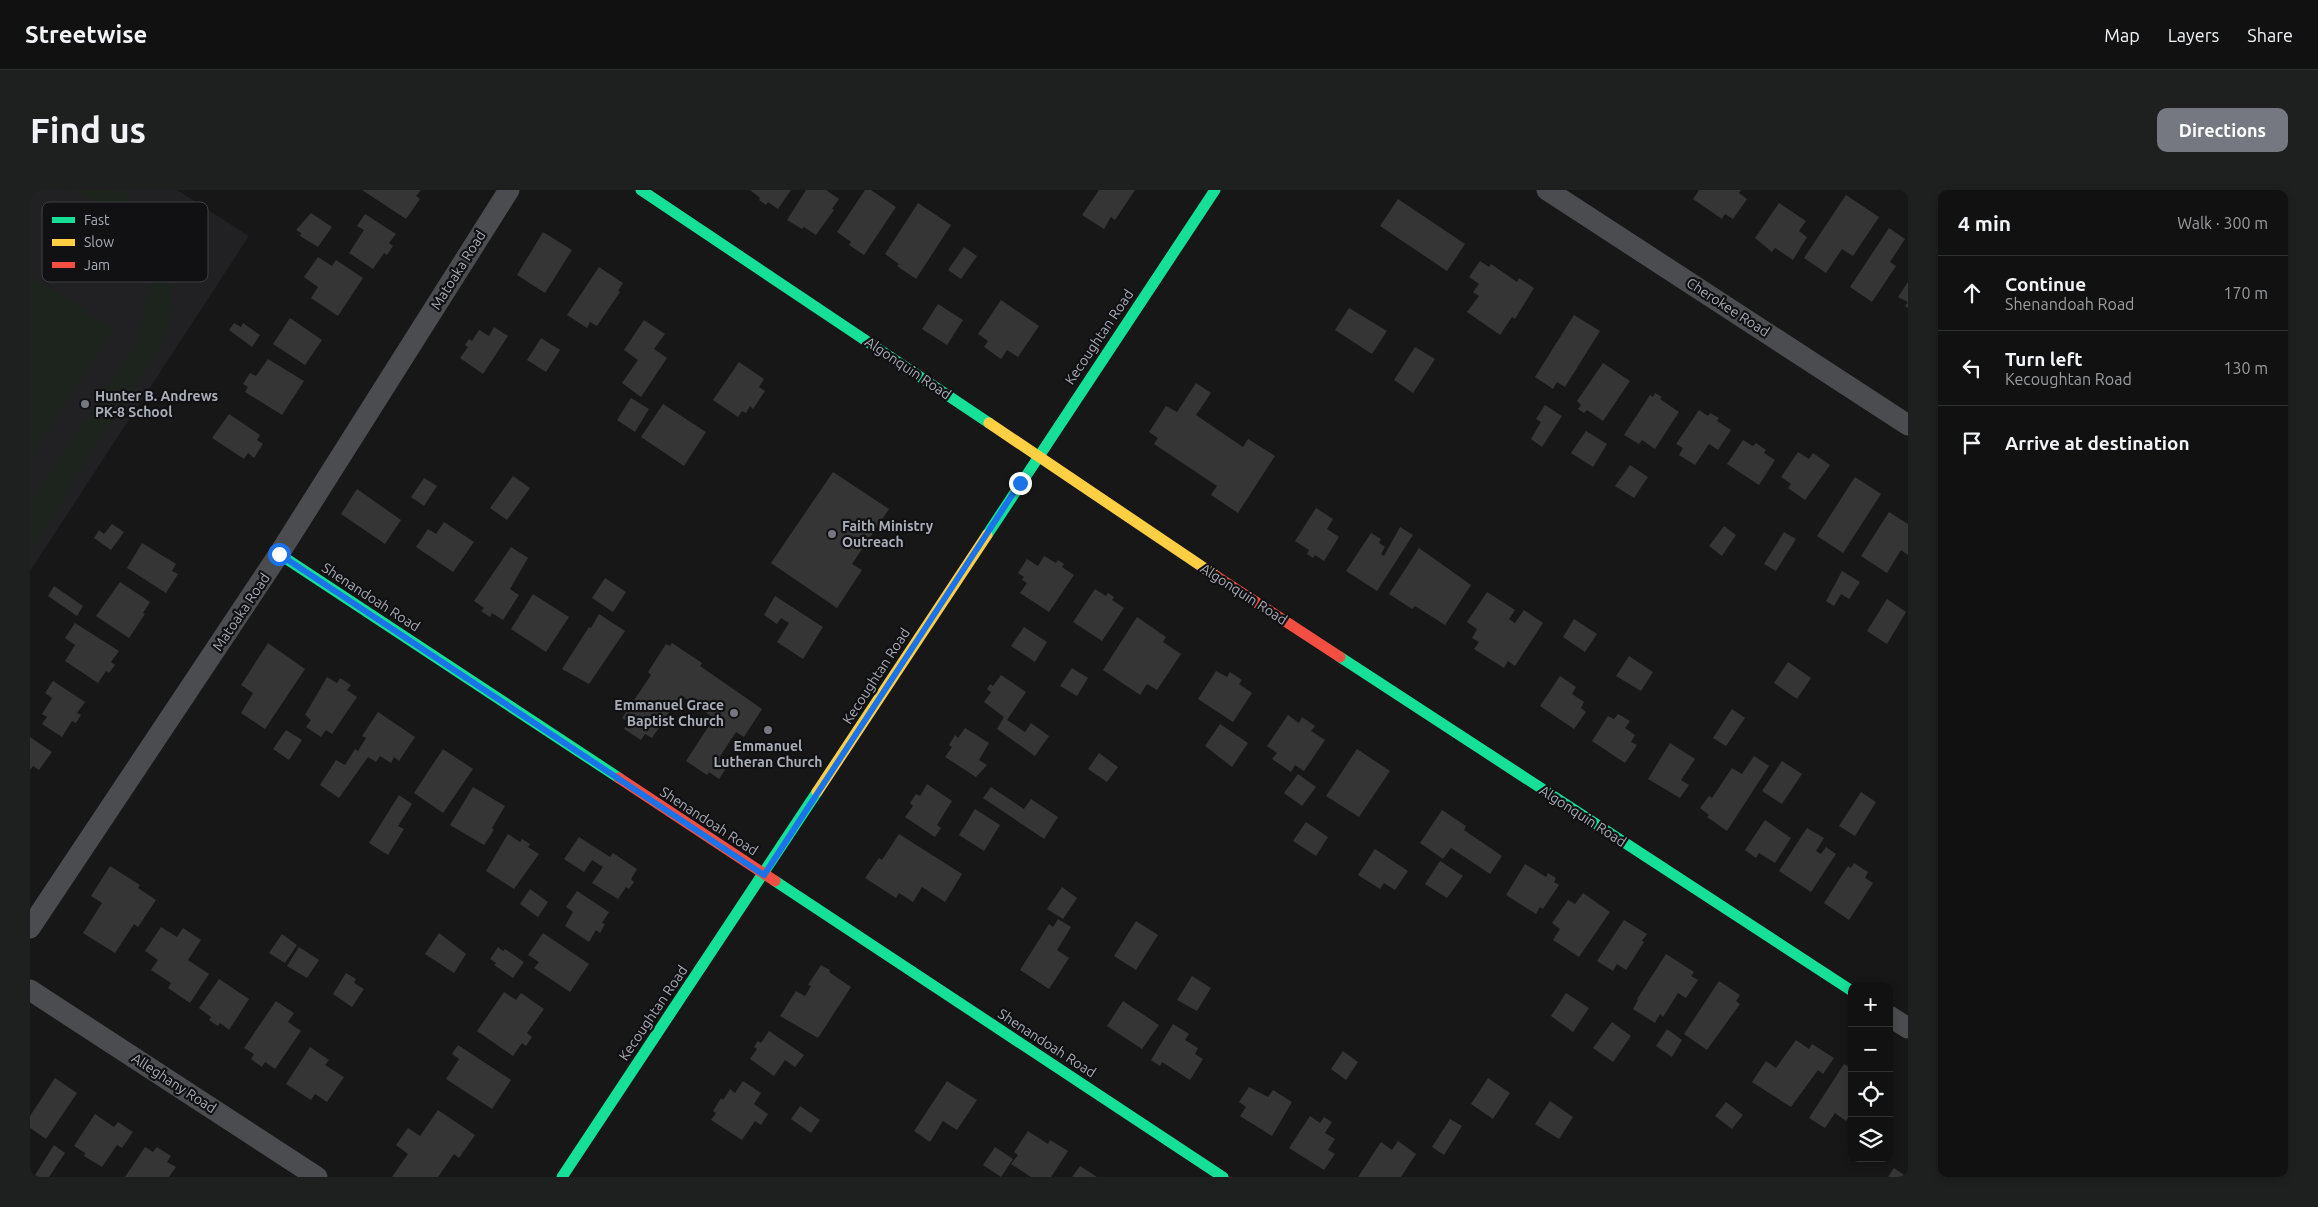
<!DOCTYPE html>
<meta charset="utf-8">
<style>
:root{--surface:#111;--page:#1e1f1f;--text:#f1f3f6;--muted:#9c9d9f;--line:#303131;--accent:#757880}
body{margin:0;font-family:Ubuntu,sans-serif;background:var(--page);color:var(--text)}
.controls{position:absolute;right:15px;bottom:15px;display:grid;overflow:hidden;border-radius:10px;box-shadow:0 2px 8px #0003}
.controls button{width:45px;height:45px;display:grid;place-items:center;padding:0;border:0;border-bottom:1px solid var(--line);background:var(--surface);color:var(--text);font:25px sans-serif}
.stop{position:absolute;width:15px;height:15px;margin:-11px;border:4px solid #1a73e8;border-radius:50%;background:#fff}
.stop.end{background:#1a73e8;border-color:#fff;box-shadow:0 1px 5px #0008}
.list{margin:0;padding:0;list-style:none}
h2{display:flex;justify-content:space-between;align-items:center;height:65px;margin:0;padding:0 20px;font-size:21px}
h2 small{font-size:16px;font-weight:400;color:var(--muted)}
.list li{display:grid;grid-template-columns:32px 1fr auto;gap:15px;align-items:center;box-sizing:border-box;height:75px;padding:0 20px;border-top:1px solid var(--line)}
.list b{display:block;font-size:19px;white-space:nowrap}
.list p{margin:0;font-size:16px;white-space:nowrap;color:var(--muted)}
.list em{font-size:16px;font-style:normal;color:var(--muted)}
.icon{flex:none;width:28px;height:28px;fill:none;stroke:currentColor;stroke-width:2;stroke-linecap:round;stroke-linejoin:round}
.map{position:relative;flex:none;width:1878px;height:987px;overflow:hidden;border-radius:10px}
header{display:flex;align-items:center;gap:30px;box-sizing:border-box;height:70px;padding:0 25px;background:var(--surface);border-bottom:1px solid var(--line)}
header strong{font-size:24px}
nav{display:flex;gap:28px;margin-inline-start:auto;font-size:18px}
.intro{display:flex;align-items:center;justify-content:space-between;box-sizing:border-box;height:120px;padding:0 30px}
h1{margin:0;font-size:35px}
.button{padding:12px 22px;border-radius:10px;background:var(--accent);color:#fff;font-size:18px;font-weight:700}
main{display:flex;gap:30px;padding:0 30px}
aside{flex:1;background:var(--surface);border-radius:10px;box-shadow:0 2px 8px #0003}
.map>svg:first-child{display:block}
.built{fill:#212123}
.green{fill:#1d241e}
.building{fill:#353536}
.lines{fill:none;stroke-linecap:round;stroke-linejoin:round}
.street{stroke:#4b4c50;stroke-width:21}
.fast{stroke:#16e098;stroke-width:11}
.slow{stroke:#ffcf43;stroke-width:11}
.jam{stroke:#f24e42;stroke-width:11}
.route{stroke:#1a73e8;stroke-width:6}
.poi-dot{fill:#757880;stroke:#111113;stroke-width:2}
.labels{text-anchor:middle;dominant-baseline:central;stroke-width:4.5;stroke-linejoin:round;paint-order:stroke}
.street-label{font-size:14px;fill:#a8adb8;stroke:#111113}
.poi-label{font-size:14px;font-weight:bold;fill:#a8adb8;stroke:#111113;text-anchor:start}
.key{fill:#111113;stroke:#3e4045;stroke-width:1}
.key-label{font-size:14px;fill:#a8adb8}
</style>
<header>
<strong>Streetwise</strong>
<nav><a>Map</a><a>Layers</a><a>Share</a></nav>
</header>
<div class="intro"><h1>Find us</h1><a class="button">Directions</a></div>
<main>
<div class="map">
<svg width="1878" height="987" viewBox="0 0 1878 987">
<rect width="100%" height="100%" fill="#171717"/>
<polygon class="built" points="0,0 147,0 219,46 0,381"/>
<g class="green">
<path d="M33,0h58c39,31 62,87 48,137 -3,8 -8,16 -12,24l-127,199v-44l107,-164c5,-21 14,-52 10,-73 -9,-38 -47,-71 -84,-79z"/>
<polygon points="0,84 85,140 0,269"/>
</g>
<g class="building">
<polygon points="332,0 391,0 386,6 390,9 376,29"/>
<polygon points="720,0 761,0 748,19 738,12 736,15 729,10 730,8"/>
<polygon points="776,0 796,0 809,9 802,19 804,20 786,45 774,37 772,39 757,30"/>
<polygon points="835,0 841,0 866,17 834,65 819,55 821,52 807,42"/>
<polygon points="1069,0 1105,0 1085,30 1081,27 1074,39 1052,25"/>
<polygon points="1669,0 1711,0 1709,3 1717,9 1703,29 1695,24 1692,29 1663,9"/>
<polygon points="1816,5 1849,27 1823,66 1812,59 1796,83 1774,68"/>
<polygon points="1368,9 1435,54 1417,81 1350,36"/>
<polygon points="888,13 921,35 886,89 867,76 869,74 855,64"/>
<polygon points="1749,13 1776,31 1769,41 1777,47 1763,70 1745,58 1742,62 1725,48"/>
<polygon points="281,23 302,37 288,57 270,46 271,43 266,40"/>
<polygon points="335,24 366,44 359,53 363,56 357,65 354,63 343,79 319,63 334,40 327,36"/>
<polygon points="1859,38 1875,49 1860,72 1866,76 1842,112 1820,97"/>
<polygon points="513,42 542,60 515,103 487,85"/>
<polygon points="934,57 947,66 931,89 918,80"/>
<polygon points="288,67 302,76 306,70 333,88 308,126 281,108 288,97 274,87"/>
<polygon points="1450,71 1459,77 1461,74 1487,92 1489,88 1504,98 1485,129 1482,127 1470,145 1437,122 1449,106 1443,102 1449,94 1439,87"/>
<polygon points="569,77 593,93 588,101 590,102 567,136 560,132 557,138 537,125"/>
<polygon points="1878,92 1878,118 1875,116 1878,112 1868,107"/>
<polygon points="971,110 1009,136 988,167 977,160 971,169 954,157 958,151 948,144"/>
<polygon points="908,114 933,130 917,155 892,139"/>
<polygon points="1319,118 1357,141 1342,164 1305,140"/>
<polygon points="1544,125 1570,141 1535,197 1527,192 1523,199 1505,187"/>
<polygon points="260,128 292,150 275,175 243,154"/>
<polygon points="614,130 635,144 624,159 637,168 611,207 592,193 608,170 594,160"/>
<polygon points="204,133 211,137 213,133 230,145 222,157 199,140"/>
<polygon points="464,137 478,146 453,184 430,168 438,157 435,155 439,149 442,151 449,140 459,146"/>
<polygon points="511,148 530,160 516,182 497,170"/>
<polygon points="1385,157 1405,169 1383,203 1364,190"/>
<polygon points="238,169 274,191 252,225 215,202 218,197 213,194 220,183 226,186"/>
<polygon points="709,172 734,189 729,197 735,201 723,219 720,216 716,223 712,221 708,227 683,210"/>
<polygon points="1573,173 1600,191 1573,231 1557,220 1554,223 1548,219 1551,215 1547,211"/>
<polygon points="1166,193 1181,203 1166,225 1213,257 1218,249 1245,266 1208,323 1181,305 1187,296 1124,254 1128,248 1119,242 1136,216 1147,222"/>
<polygon points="1625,203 1632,207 1630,209 1649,222 1625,259 1612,250 1609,254 1594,245 1620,205 1623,207"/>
<polygon points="601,208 619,219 605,242 587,230"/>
<polygon points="633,214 676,242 654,276 611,247"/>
<polygon points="1515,215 1532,226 1512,257 1501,249 1511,232 1506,229"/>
<polygon points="1669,220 1678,226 1680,223 1689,228 1687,231 1701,240 1688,260 1679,254 1665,275 1649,265 1653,258 1646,254"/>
<polygon points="199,224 230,245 227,250 233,254 224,268 218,263 214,269 182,248"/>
<polygon points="1556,241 1577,254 1563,277 1541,263"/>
<polygon points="1713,250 1723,256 1726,253 1736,260 1734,263 1745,270 1729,295 1697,274"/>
<polygon points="1768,262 1779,269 1783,263 1800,275 1775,310 1758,298 1761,294 1751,287"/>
<polygon points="1600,275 1618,287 1604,308 1585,296"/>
<polygon points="803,282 859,319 822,374 832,380 807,418 741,373"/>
<polygon points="483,286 500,298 477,330 460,318"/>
<polygon points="1825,287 1851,304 1813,363 1787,346"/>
<polygon points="394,288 407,296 394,316 381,307"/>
<polygon points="327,299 371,330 355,354 311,324"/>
<polygon points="1286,318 1303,329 1297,339 1309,347 1294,371 1285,365 1283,368 1277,364 1279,360 1265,351"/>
<polygon points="1859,322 1878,334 1878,365 1871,360 1857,383 1831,366"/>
<polygon points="414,332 444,352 423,382 386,357 398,339 406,344"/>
<polygon points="82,334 94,342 81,360 64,348 69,340 74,344"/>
<polygon points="1694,336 1706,345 1692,366 1679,356"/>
<polygon points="1370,337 1383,345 1347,401 1316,381 1341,343 1351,349 1349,353 1355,357 1351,364 1354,366"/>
<polygon points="1754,342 1766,349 1746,381 1734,374"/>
<polygon points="112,353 146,374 142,381 148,384 136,403 97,378"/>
<polygon points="481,357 498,368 480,399 489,405 473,430 462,423 460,427 451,421 454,418 444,411"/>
<polygon points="1389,358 1441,395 1415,435 1385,416 1382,419 1359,404"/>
<polygon points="1014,366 1026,373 1028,370 1034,374 1032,377 1044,385 1019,422 990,403 997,393 992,390 994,387 988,383 997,369 1008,376"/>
<polygon points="1812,381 1830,392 1819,409 1811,404 1804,416 1796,411"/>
<polygon points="575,388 596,402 583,422 562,408"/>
<polygon points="90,392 120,412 113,423 115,424 99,448 66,426"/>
<polygon points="24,396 53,416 47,426 18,406"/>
<polygon points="1065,399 1076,406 1078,403 1084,407 1082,410 1094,418 1072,451 1043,432"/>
<polygon points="1457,402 1485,420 1479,429 1485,433 1494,420 1513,433 1485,476 1478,471 1474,478 1444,459 1449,452 1442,448 1447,439 1437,432"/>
<polygon points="503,404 539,427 516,462 481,439"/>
<polygon points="745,406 793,437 773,469 747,452 759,433 751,428 747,434 734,425"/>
<polygon points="1857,409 1876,422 1857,454 1837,441"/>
<polygon points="569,424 595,441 559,494 532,479 559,437 561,438"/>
<polygon points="1107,427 1136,447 1133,452 1151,464 1127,500 1117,494 1110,505 1073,480"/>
<polygon points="1544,429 1567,444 1555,462 1533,447"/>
<polygon points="45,433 89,461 81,472 85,475 79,483 76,481 68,493 35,471 45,455 35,448"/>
<polygon points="994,437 1017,452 1005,472 981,456"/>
<polygon points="238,453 275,479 235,539 211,523 223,503 211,495"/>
<polygon points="642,453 672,473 670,476 732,519 714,547 706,542 689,568 698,575 689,589 679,582 677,585 656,571 684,528 651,505 622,548 615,544 611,550 594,539 599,532 592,528 621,485 618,482 636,454 640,456"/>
<polygon points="1599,466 1623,482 1611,501 1586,486"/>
<polygon points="1758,472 1781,488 1767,509 1744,493"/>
<polygon points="1042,478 1058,488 1047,506 1030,496"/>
<polygon points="1186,481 1197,487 1200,482 1212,490 1209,494 1222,503 1203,532 1168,509"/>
<polygon points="971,485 996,502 977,530 995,542 1001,533 1019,546 1005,566 967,539 974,527 954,512 961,502 957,499 960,494 963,496"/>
<polygon points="1530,486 1546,497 1542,504 1554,512 1551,518 1556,522 1544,539 1510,516"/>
<polygon points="297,487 307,493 310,488 321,495 317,500 327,507 302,544 296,540 291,547 276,537 281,530 275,525"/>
<polygon points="23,491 55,512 47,523 51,525 46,533 42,531 32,547 12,534 17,527 12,524 22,508 15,503"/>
<polygon points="1702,519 1715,528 1696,556 1683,548"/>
<polygon points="348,522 385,547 369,571 364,567 361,573 350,566 346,572 338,567 309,608 290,595 306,570 315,575 325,559 328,561 336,548 332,546"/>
<polygon points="1588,524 1600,531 1595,538 1605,545 1601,552 1607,555 1595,573 1562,551 1578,526 1584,529"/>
<polygon points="1258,525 1269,533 1272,527 1285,536 1281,541 1295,550 1274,581 1265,575 1261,582 1242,569 1247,563 1237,556"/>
<polygon points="1190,534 1218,553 1202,577 1175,556"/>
<polygon points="935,538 959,553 949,570 957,575 946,587 915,567 922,557 919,555 925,545 928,548"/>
<polygon points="256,540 272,550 259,570 243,559"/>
<polygon points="0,547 22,562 9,580 3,576 0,580"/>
<polygon points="1640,553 1665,569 1651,590 1659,595 1650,608 1618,589"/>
<polygon points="413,559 443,579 413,623 384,603"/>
<polygon points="1327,559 1360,581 1329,627 1296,606"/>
<polygon points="1069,563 1088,577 1077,592 1058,579"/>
<polygon points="1724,566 1739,576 1697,641 1677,627 1679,625 1670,618 1679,606 1682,608 1702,578 1712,584"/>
<polygon points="1752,571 1772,584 1752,614 1732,601"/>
<polygon points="1268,584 1286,597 1272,616 1254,603"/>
<polygon points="897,594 922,611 907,635 911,638 905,647 875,627 883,616 880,613 886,604 890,606"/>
<polygon points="443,597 475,616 462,638 464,640 454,655 420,635"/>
<polygon points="961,597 994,619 1001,609 1028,627 1014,649 953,608"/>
<polygon points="1831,602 1846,612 1825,646 1809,636"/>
<polygon points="369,605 382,614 368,636 374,639 358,665 339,653"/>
<polygon points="945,619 970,635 954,661 929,645"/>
<polygon points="1412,620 1436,636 1434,640 1472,666 1460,684 1421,658 1413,669 1390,653"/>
<polygon points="1735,630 1761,648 1745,673 1729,663 1726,668 1715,660"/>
<polygon points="1276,632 1298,647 1286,666 1263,651"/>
<polygon points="1777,638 1794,648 1786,661 1791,664 1796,657 1806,664 1781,702 1749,681"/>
<polygon points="478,644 490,652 492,649 500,654 498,657 509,664 484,699 456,681"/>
<polygon points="869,644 932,684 915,712 892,697 883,712 869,703 866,708 835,688 849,668 852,670"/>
<polygon points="549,647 580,667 583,663 607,679 601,689 604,692 599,699 596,697 588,709 562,693 573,677 562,670 554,682 534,669"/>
<polygon points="1345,659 1378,681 1365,700 1354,693 1350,699 1328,685"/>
<polygon points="1410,671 1433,686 1417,708 1395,694"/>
<polygon points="1824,673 1838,682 1835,688 1843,693 1819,730 1794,713 1818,676 1821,678"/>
<polygon points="1495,674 1516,687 1518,683 1526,688 1524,692 1529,695 1513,719 1510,717 1506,724 1476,705"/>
<polygon points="80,676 110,695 108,698 126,710 108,737 104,734 85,763 53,743 72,713 61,706"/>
<polygon points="1032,697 1047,708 1033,729 1017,719"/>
<polygon points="500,699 518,712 508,727 490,714"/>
<polygon points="547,701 579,722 572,733 575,734 570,743 566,740 559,752 535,736 543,722 536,717"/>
<polygon points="1553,703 1580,722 1549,767 1523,750 1530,739 1522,733 1538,710 1545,714"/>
<polygon points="1028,729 1041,737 1027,760 1039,768 1019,799 990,780 1019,734 1023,737"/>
<polygon points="1594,730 1617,744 1612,751 1614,752 1596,780 1587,774 1583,781 1567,771"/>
<polygon points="1106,731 1128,745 1106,780 1084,766"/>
<polygon points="131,737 147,747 153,738 171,750 158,770 179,784 160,813 138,798 141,793 121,780 128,770 115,761"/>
<polygon points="409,743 436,764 424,783 395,764"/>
<polygon points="513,743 559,774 540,802 504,778 509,772 498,765"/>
<polygon points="252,744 267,755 255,773 239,763"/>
<polygon points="269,757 289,770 277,788 257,776"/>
<polygon points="468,757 473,761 475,759 494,772 483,788 464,775 466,773 460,769"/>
<polygon points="1636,764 1664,782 1661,786 1668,790 1656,808 1648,803 1633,827 1630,824 1625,833 1603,819 1608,810 1607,809"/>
<polygon points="791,775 800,780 799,782 821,797 788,848 750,826 766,801 775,806 781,796 778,795"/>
<polygon points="316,783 326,789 324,793 334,799 322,817 303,804"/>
<polygon points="1162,786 1181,798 1167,821 1147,810"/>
<polygon points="189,789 219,809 199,840 190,833 188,836 179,830 181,827 169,818"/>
<polygon points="1689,791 1710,805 1706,811 1710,814 1677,860 1654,844"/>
<polygon points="474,802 486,810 491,803 514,819 497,843 502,847 496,856 492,853 483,866 447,841"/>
<polygon points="1536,803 1559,818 1543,842 1521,826"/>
<polygon points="246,811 264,823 258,832 271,841 245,879 235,872 232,877 221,869 224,864 214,858"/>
<polygon points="1093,811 1129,835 1112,859 1077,836"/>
<polygon points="1582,832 1601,846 1583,872 1563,858"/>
<polygon points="1143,834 1159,844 1155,850 1168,858 1165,864 1173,869 1160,890 1132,872 1130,876 1121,870"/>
<polygon points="1637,839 1652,850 1642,867 1626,856"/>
<polygon points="739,841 774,865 765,877 755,870 744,886 720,869 727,859 724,857 728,851 731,853"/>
<polygon points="1766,850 1779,859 1782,854 1804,868 1793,884 1788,880 1761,917 1722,892 1736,871 1746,878"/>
<polygon points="428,855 481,890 462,919 416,889 429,869 422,864"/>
<polygon points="280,857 299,870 295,875 314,887 297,912 285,904 281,910 256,894"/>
<polygon points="1313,861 1328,872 1316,890 1301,879"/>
<polygon points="1814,874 1822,879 1822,922 1816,931 1805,923 1795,938 1779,928"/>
<polygon points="25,888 47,903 16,949 0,938 0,926"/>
<polygon points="1458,888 1480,903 1463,929 1441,914"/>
<polygon points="713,891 731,903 724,914 738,924 731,935 725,931 712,950 681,930 686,923 683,921 691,908 693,910 700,899 705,903"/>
<polygon points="917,891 947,910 927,940 913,931 900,952 884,941"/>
<polygon points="1219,897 1238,907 1243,900 1262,912 1242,946 1210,926 1216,917 1209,912"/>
<polygon points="1520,911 1543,927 1529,949 1505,934"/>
<polygon points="1696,912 1713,925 1702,939 1685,926"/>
<polygon points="770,916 790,930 781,943 761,929"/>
<polygon points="408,920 445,945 429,968 424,964 408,987 362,987 378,964 366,955 378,938 390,946"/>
<polygon points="65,924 84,937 88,932 103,942 92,958 87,955 72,977 54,966 55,963 44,956"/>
<polygon points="1280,926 1290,933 1294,927 1302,932 1295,943 1305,949 1298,960 1305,964 1294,980 1259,958"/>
<polygon points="1420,929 1432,936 1414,965 1402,957"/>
<polygon points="998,941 1018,954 1020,950 1038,961 1021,987 1001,987 981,974 988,965 984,962"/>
<polygon points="1368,951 1386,964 1371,987 1328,987 1351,952 1362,960"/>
<polygon points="24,955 35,963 19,987 8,987 5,985"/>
<polygon points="115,957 123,962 127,957 141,966 137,972 146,977 139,987 95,987"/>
<polygon points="965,957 983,969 971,987 953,975"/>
<polygon points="1050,976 1067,987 1042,987"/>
<polygon points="1864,978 1877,987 1858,987"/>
</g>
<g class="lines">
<g class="street">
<polyline points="1517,0 1878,235"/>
<polyline points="0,738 249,364 479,0"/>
<polyline points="0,800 287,987"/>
<polyline points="1859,826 1878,838"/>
</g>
<g class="fast">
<polyline points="611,0 959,233"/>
<polyline points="957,345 1185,0"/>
<polyline points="249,364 589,588"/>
<polyline points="1310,467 1822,801"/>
<polyline points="745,691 1193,987"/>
<polyline points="532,987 787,602"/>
</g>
<g class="slow">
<polyline points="959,233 1186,386"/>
<polyline points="787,602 957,345"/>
</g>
<g class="jam">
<polyline points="1186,386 1310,467"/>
<polyline points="589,588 745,691"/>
</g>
</g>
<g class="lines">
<polyline class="route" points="249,364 734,685 990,293"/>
</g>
<g class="poi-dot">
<circle cx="55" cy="214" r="5"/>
<circle cx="802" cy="344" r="5"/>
<circle cx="704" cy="523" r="5"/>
<circle cx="738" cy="540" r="5"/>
</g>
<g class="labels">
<g class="street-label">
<text transform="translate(428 80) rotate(-58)">Matoaka Road</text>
<text transform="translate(1698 117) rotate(33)">Cherokee Road</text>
<text transform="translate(1069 147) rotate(-56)">Kecoughtan Road</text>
<text transform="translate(878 178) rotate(34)">Algonquin Road</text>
<text transform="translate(1214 404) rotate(33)">Algonquin Road</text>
<text transform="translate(341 407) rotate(33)">Shenandoah Road</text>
<text transform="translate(211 422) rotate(-56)">Matoaka Road</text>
<text transform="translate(846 486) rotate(-57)">Kecoughtan Road</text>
<text transform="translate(1553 626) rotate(33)">Algonquin Road</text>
<text transform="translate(679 631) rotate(33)">Shenandoah Road</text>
<text transform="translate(623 823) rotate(-56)">Kecoughtan Road</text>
<text transform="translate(1017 853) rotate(33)">Shenandoah Road</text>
<text transform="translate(144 893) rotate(33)">Alleghany Road</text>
</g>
<g class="poi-label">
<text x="65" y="206">Hunter B. Andrews<tspan x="65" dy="16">PK-8 School</tspan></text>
<text x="812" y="336">Faith Ministry<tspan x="812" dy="16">Outreach</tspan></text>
<text x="694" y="515" text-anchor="end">Emmanuel Grace<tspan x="694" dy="16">Baptist Church</tspan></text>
<text x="738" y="556" text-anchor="middle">Emmanuel<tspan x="738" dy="16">Lutheran Church</tspan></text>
</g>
</g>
<rect x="12" y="12" width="166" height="80" rx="8" class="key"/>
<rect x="22" y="27" width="23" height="6" fill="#16e098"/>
<rect x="22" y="49" width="23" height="7" fill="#ffcf43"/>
<rect x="22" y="72" width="23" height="6" fill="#f24e42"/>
<g class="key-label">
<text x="54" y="35">Fast</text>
<text x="54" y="57">Slow</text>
<text x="54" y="80">Jam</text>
</g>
</svg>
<div class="controls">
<button>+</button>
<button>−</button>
<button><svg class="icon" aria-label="locate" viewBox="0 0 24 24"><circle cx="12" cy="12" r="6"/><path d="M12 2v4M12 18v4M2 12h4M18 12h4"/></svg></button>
<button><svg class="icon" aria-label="layers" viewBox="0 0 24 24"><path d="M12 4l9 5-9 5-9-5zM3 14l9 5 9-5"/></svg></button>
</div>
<div class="stop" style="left:249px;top:364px"></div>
<div class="stop end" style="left:990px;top:293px"></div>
</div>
<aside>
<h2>4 min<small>Walk · 300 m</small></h2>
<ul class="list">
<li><svg class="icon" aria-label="ahead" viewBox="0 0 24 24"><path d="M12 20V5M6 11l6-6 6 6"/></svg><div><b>Continue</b><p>Shenandoah Road</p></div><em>170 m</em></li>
<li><svg class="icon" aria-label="left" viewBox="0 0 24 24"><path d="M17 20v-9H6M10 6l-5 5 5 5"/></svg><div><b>Turn left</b><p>Kecoughtan Road</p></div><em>130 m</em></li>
<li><svg class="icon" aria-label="arrive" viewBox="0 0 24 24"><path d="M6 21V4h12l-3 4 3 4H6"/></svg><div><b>Arrive at destination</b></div></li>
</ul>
</aside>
</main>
